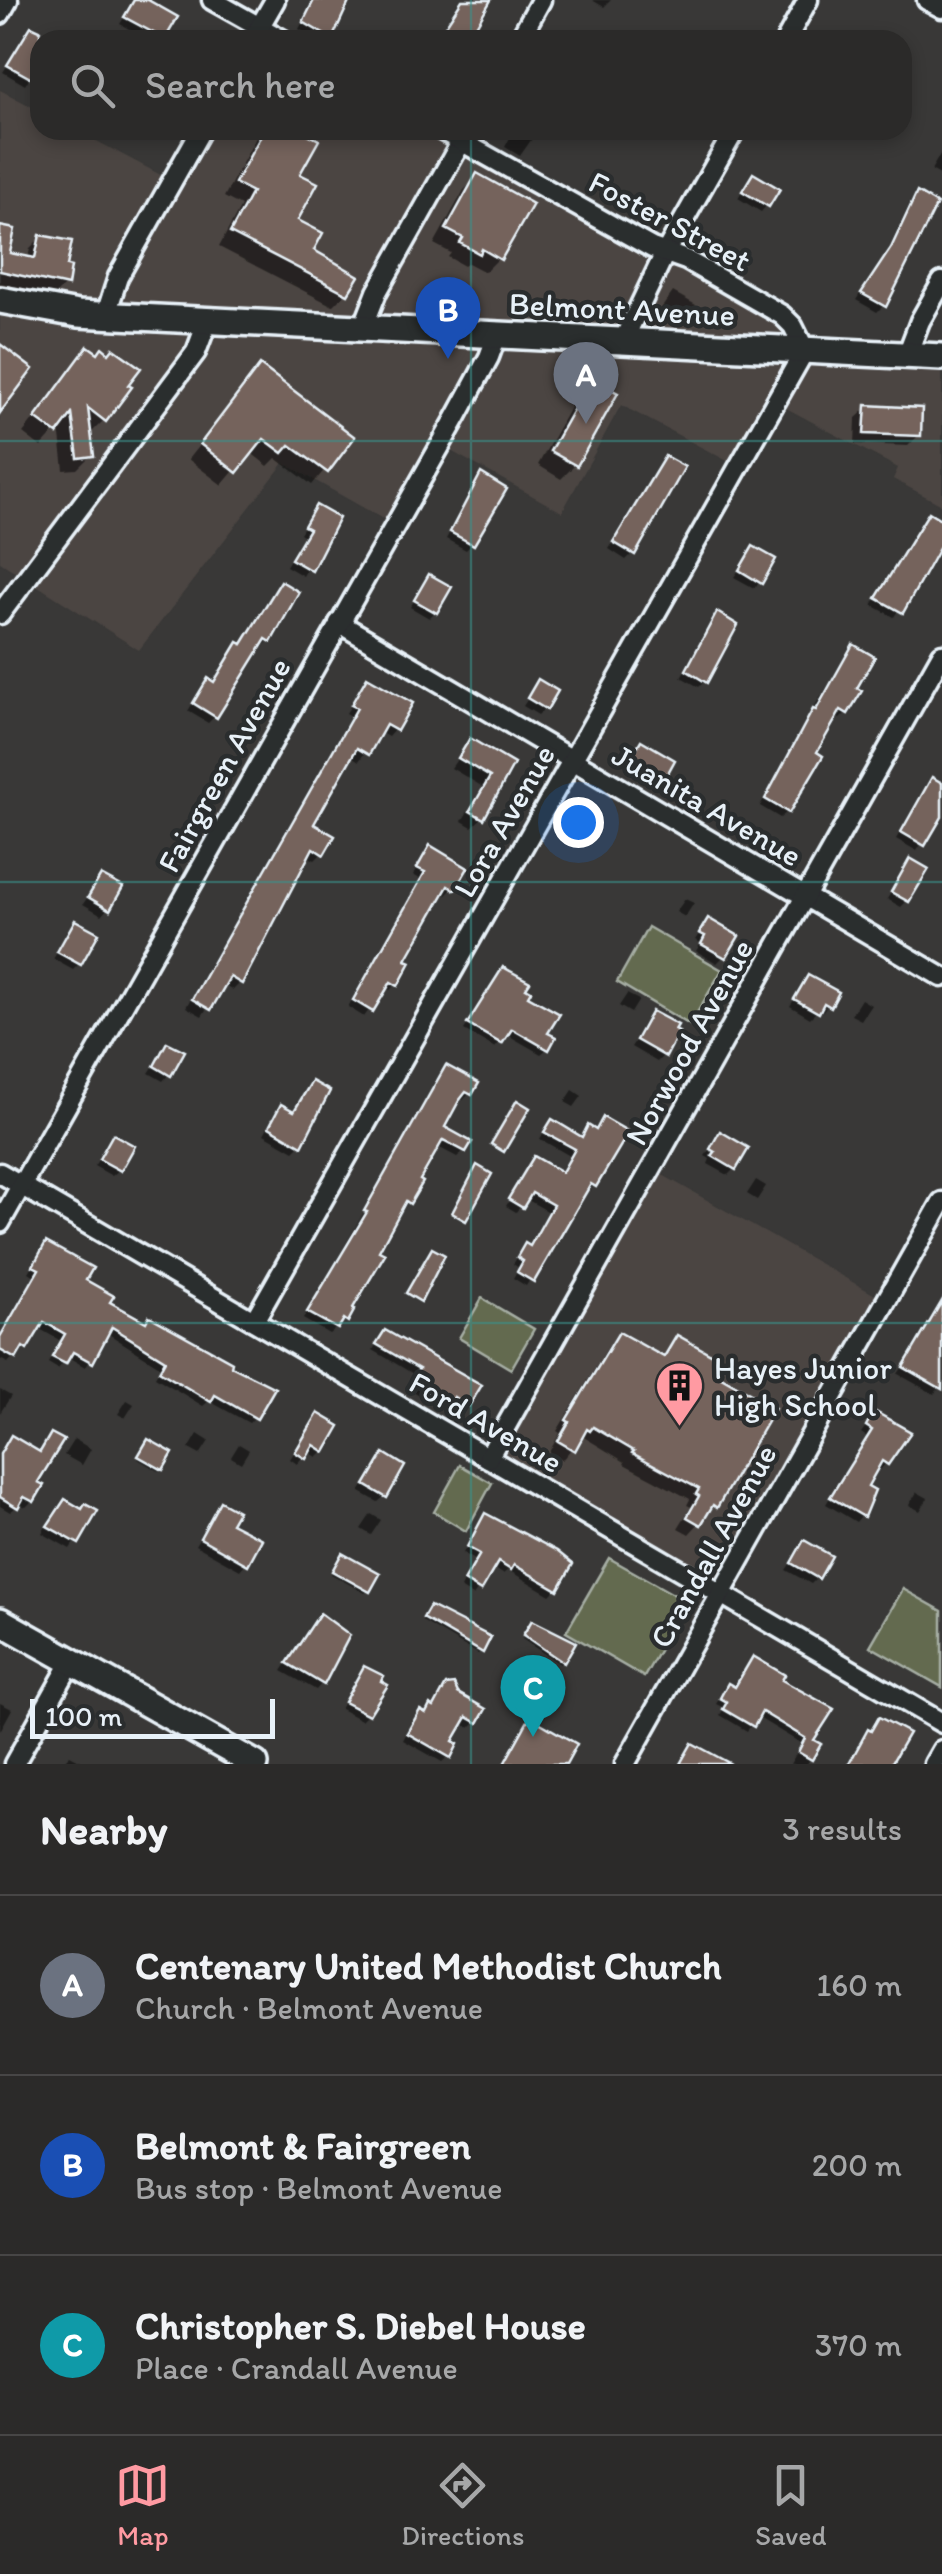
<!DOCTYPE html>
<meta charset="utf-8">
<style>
:root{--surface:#2b2a29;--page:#373635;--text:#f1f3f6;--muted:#a6a7a8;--line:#474646;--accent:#ff9aa2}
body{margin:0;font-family:Itim,sans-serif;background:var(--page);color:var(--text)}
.scale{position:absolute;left:30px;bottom:25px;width:245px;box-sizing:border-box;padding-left:10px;border:5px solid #e8f1f8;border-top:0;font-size:28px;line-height:35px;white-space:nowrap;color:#e8f1f8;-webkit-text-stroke:8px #2a2d2e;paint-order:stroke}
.you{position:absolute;left:578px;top:822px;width:35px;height:35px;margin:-25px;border:8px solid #fff;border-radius:50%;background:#1a73e8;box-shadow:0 0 0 15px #1a73e833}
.badge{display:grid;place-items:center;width:65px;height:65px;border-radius:50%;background:var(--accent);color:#fff;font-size:32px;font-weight:700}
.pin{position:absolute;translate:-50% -82px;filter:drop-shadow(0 2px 5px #0008)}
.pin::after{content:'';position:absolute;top:52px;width:35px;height:30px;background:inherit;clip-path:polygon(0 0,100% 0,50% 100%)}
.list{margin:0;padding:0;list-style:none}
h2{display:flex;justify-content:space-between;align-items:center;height:130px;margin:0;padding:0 40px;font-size:42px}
h2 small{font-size:32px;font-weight:400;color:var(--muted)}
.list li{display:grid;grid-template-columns:65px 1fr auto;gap:30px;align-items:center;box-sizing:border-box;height:180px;padding:0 40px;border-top:2px solid var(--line)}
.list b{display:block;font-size:38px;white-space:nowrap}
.list p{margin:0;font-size:32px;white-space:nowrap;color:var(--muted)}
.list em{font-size:32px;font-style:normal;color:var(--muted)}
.icon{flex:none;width:55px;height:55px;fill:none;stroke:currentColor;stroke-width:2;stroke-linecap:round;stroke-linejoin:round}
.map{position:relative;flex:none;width:942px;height:1764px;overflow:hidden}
.search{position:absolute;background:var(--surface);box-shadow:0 5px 15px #0003;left:30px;right:30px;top:30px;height:110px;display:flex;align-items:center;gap:25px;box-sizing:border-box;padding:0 35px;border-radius:30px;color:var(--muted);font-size:38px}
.sheet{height:670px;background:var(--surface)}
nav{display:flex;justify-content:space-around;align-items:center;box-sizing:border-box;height:140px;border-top:2px solid var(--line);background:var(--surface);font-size:28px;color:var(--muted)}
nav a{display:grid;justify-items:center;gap:5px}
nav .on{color:var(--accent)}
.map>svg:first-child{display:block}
.built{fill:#4b4542}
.green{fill:#646a50;stroke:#a6aea4;stroke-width:2.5}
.shadow{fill:#0007}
.building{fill:#75645c;stroke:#e8f1f8;stroke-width:2.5}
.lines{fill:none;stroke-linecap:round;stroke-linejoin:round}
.street-casing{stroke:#e8f1f8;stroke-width:25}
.secondary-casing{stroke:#e8f1f8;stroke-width:32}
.street{stroke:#2a2d2e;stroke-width:18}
.secondary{stroke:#2a2d2e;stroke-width:25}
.grid{fill:none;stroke:#3a8f8a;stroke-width:2.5;stroke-opacity:0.55}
.labels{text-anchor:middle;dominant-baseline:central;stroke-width:9;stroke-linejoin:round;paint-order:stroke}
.street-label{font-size:32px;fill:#e8f1f8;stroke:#2a2d2e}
.poi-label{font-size:32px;fill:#e8f1f8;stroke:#2a2d2e;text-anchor:start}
</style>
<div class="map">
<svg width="942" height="1764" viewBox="0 0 942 1764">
<rect width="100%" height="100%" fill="#393837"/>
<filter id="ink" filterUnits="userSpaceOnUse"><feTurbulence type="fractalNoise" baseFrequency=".01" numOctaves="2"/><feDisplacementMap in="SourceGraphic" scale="20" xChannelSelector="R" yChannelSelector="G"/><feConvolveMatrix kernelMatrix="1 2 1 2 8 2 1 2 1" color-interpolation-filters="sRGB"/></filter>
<g filter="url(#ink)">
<g class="built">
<polygon points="0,90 40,111 40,130 76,130 172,181 201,130 441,130 782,315 805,349 942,357 942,505 893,479 898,468 775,402 739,467 621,405 562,512 440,445 394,525 284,463 139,650 0,562"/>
<polygon points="652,1169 886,1301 720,1594 488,1458"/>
</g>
<g class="green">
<polygon points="648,927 722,970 690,1025 617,982"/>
<polygon points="482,1298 534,1329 511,1369 459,1338"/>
<polygon points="460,1465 492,1483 466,1531 434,1512"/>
<polygon points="609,1558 687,1602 644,1677 566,1632"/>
<polygon points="903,1589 942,1611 942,1687 870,1646"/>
</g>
<g class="shadow">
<polygon points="135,0 146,0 163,38 161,40 149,40 120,24"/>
<polygon points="314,0 347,0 337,17 341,20 328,40 317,40 299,29"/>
<polygon points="461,0 488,0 465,40 436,40"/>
<polygon points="592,0 611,0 604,7"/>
<polygon points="32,29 52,40 40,40 40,62 25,85 3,72"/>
<polygon points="260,130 295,130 294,221 310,251 346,293 333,306 219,247 241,206 224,197"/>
<polygon points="514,130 538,130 520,156 505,147"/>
<polygon points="942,151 942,176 931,170"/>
<polygon points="478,176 499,258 485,272 468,263 464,266 448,257 451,253 434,244 464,190"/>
<polygon points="747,182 767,205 761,212 738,198"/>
<polygon points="918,195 884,305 877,312 856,300 885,257 911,201"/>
<polygon points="0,229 7,255 28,259 30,248 41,237 64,268 66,284 55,295 0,283"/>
<polygon points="673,292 696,305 683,323 660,310"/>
<polygon points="88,350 104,420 89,435 91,455 77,469 64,470 59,427 41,447 23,433"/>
<polygon points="261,368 351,438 312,485 276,458 268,466 250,452 222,485 188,459"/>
<polygon points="591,381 575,465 561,479 538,465 577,395"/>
<polygon points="867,408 919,435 908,446 855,444 856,418"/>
<polygon points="659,466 633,553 626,560 609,549"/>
<polygon points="481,476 472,544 466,550 446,539"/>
<polygon points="316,508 335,519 303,576 286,566 304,536 300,533"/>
<polygon points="929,515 942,523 942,540 894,617 872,605"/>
<polygon points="754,549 760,582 754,588 734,577"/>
<polygon points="430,577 435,612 429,618 410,607"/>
<polygon points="275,591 269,640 263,647 259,645 215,716 208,723 188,711 202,688 208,681 213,684 232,651 241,646"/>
<polygon points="717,615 705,681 699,687 681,677"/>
<polygon points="853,647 853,689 846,713 840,719 834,716 787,812 780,818 760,806 807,718"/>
<polygon points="367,681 395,729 388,737 379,732 359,761 350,755 311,825 322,853 315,860 306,856 240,983 233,990 223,984 202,1016 186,1007 351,716 346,713"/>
<polygon points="539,682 545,708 538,715 523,706"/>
<polygon points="470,741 511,765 482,818 472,827 462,821 483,787 451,768"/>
<polygon points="642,743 662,778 656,784 625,766"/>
<polygon points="932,780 942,786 942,810 917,851 896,839"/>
<polygon points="424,855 453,888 446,895 441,892 402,961 396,984 390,990 385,988 364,1017 348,1007 420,879 413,875"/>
<polygon points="911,861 907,901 901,907 887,899"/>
<polygon points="101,878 108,908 102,915 83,904"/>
<polygon points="685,899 694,903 685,917 676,912"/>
<polygon points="708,921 724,956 717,963 696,951 701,943 695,940"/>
<polygon points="76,923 79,964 73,970 53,959"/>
<polygon points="498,976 524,997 545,1034 547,1049 541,1054 506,1034 495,1048 464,1030"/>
<polygon points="808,978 836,993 822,1012 818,1010 810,1018 790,1006"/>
<polygon points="627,994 639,1000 631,1013 619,1006"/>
<polygon points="861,999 871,1005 861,1020 851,1015"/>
<polygon points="653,1014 664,1055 657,1062 631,1047"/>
<polygon points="168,1045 169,1074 163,1081 149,1073"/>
<polygon points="446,1068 470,1093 463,1100 459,1097 442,1128 464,1151 457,1157 436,1146 408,1202 375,1252 382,1255 346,1320 329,1334 303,1319"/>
<polygon points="312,1084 300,1145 294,1151 264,1134 275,1114 282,1108 292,1113"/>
<polygon points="573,1090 582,1096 574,1107 565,1102"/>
<polygon points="604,1120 594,1185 589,1191 585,1189 526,1286 513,1278 519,1268 513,1264 525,1246 529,1248 549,1212 526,1199 516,1212 506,1206 533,1162 561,1174 570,1156 540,1139 546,1128 581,1139 589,1128 595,1132"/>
<polygon points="720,1135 734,1169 728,1175 708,1164 710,1159 705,1156"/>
<polygon points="114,1137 119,1170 112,1176 94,1166"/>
<polygon points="756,1180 766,1186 757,1200 747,1194"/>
<polygon points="46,1245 106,1303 255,1417 249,1423 209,1401 203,1406 155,1377 161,1367 107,1333 85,1367 68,1357 58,1369 48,1363 61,1341 38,1328 20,1354 17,1353 8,1363 0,1359 0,1337 35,1276 29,1272"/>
<polygon points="937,1314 942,1317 942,1385 934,1394 898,1374"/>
<polygon points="619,1335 661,1359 678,1338 715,1376 715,1506 689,1534 678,1528 691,1507 687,1505 690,1499 624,1464 625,1462 582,1436 562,1460 549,1452 560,1433 557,1431 609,1345"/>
<polygon points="380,1338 467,1405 462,1410 448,1401 441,1401 436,1405 413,1391 418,1384 412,1380 415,1375 373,1350"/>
<polygon points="0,1390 11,1396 0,1413"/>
<polygon points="127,1400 134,1404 125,1418 118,1414"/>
<polygon points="875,1414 886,1463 880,1470 876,1467 864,1487 862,1515 856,1522 826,1504 867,1437 861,1433"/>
<polygon points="318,1416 323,1451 317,1457 307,1451 297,1464 290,1459"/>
<polygon points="198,1434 209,1441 200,1455 189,1449"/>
<polygon points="51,1436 35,1483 40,1486 32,1501 26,1507 20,1504 10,1512 0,1506 0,1452 5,1444 11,1438 39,1454"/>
<polygon points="74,1439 91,1449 82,1465 64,1455"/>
<polygon points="146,1444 161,1468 158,1471 138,1459"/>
<polygon points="239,1444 249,1450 241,1463 231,1457"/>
<polygon points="384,1456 385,1496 378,1502 360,1492"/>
<polygon points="917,1492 928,1498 920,1511 909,1505"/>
<polygon points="66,1502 81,1511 94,1512 70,1549 42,1533 53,1514"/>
<polygon points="220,1504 246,1563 240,1570 195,1545"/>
<polygon points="371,1514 381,1520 371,1535 361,1529"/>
<polygon points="486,1516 556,1589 550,1595 508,1570 503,1574 492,1568 473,1596 460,1588 475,1560 463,1553"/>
<polygon points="805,1543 817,1578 811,1584 786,1570"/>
<polygon points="340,1558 368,1591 365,1593 331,1574"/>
<polygon points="428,1611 481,1651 478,1654 422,1621"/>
<polygon points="314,1623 322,1683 316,1690 282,1671"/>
<polygon points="530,1625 562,1661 560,1664 522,1639"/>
<polygon points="753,1659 778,1681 811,1741 818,1745 807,1764 790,1764 802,1744 757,1717 747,1731 720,1715 724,1708 716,1704 724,1691 734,1689"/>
<polygon points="364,1669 367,1714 361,1720 340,1709"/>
<polygon points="447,1688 476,1722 470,1728 461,1723 450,1742 449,1756 442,1762 403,1740 414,1719 420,1713 424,1715 432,1709"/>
<polygon points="0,1703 12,1709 0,1731"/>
<polygon points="70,1755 87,1764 61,1764"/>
</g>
<g class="building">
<polygon points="134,0 148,0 178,17 165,39 124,17"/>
<polygon points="314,0 350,0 332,39 303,22"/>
<polygon points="462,0 491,0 468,40 451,40 440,34"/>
<polygon points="31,26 40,30 40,69 34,80 7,65"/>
<polygon points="264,130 300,130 319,140 300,174 318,183 298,220 323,233 314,250 359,276 348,294 230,233 252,192 235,183"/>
<polygon points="477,173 533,204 501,260 482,249 480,254 460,243 463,238 446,229"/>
<polygon points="753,173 780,189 769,207 742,191"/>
<polygon points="917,192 937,204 886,307 861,293 891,248"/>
<polygon points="0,226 15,229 10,253 35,258 40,235 72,241 67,266 71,267 68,286 0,271"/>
<polygon points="0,344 33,369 0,413"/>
<polygon points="88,346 98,353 102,347 109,353 113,348 141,368 128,385 132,387 106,422 88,408 94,456 78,458 72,414 57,434 35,418"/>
<polygon points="260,365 355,437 328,473 290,445 283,453 264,439 237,473 200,444"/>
<polygon points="591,378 618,393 577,466 550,451"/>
<polygon points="866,405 922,408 921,436 864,434"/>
<polygon points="665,456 685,467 635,555 613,542"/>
<polygon points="481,473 507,489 474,545 450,532"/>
<polygon points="316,505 339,518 312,571 291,559 309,529 304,526"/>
<polygon points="929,512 942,520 942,543 903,613 876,598"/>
<polygon points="753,546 776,559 762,584 739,570"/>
<polygon points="429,574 452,587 437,613 414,600"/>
<polygon points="281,581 299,592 271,642 266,639 217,718 193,703 208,678 214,682 238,642 242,644"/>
<polygon points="717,612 738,625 707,683 686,670"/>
<polygon points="853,644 875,657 857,688 862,691 848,714 841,710 817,752 823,756 789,813 765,799 813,709 816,710"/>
<polygon points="367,677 413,703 397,731 386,725 369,755 357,748 314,824 335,836 324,855 313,848 242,984 230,977 211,1010 192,999 357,708 351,705"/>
<polygon points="538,679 558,691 547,710 527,698"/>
<polygon points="470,738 514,764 484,819 470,811 490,777 458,758"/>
<polygon points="641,740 675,760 664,780 630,759"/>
<polygon points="932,777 942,783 942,817 925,846 901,832"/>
<polygon points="430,845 468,868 455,890 448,886 406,960 411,962 398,986 391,982 373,1012 353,1000 425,872 417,868"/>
<polygon points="910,858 929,869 909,902 891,892"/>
<polygon points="101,875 123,887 110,910 88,897"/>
<polygon points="708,918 739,936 726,958 701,944 705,936 699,933"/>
<polygon points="75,920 99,933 81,965 57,952"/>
<polygon points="503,967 530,982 526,988 531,991 528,996 560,1014 548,1033 556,1037 549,1050 512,1029 502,1044 467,1024"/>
<polygon points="808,975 839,992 831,1007 824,1003 819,1013 794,999"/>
<polygon points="652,1011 678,1025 675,1030 679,1032 666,1057 636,1040"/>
<polygon points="167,1042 185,1051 171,1076 154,1066"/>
<polygon points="446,1065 479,1083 472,1095 466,1092 459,1101 445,1127 472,1142 466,1152 443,1140 420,1180 423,1182 410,1204 406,1201 379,1251 385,1254 353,1308 355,1309 348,1322 344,1319 338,1329 307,1312 367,1212 364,1211"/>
<polygon points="312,1081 330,1091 302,1146 269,1127 281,1104 294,1111"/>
<polygon points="517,1100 530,1108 504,1152 491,1144"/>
<polygon points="603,1117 629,1132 596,1187 591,1184 534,1282 517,1272 523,1261 517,1257 525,1243 530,1246 553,1205 532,1193 523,1208 508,1199 534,1156 562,1172 575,1149 544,1132 552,1119 582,1137 588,1125 596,1130"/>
<polygon points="720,1131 749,1148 736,1170 712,1156 715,1152 710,1149"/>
<polygon points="113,1134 135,1146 121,1171 99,1159"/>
<polygon points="477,1165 492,1174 466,1221 452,1213"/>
<polygon points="46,1242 93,1268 86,1280 114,1296 110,1302 146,1322 149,1316 232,1362 231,1366 275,1388 257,1419 215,1395 211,1402 159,1371 165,1360 112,1327 93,1363 73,1352 66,1364 52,1357 65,1334 44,1322 27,1350 23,1347 16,1359 0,1350 0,1337 39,1269 33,1266"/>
<polygon points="432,1248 445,1255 421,1302 406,1293"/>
<polygon points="942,1301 942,1389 903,1367"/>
<polygon points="385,1330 482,1385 469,1406 454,1397 453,1400 447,1396 443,1401 417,1385 421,1378 415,1374 419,1369 376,1344"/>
<polygon points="619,1332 664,1357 677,1335 725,1362 718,1375 775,1408 717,1508 713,1505 701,1525 687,1517 699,1496 696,1494 699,1489 632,1453 634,1451 593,1427 590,1431 587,1429 575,1451 558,1441 569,1422 566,1420"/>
<polygon points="874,1411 911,1432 888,1465 882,1461 868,1486 875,1490 864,1517 830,1497 872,1430 866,1426"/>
<polygon points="318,1413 340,1426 325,1452 314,1445 306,1459 295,1452"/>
<polygon points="51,1433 64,1440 38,1482 44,1485 34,1502 24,1497 18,1508 0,1497 0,1454 11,1435 40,1452"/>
<polygon points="148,1439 173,1453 163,1470 138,1456"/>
<polygon points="384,1453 405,1466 387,1498 365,1485"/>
<polygon points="65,1499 82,1509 85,1504 98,1511 79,1544 47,1526"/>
<polygon points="220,1501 238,1511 231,1523 262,1539 248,1565 200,1538"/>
<polygon points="485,1513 557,1551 573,1564 558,1590 514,1565 511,1570 498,1562 481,1591 464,1581 480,1554 467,1547"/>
<polygon points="804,1540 832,1556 819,1579 791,1563"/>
<polygon points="342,1553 380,1574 370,1592 332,1571"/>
<polygon points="430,1606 491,1637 483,1653 423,1618"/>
<polygon points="320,1613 350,1635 324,1685 287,1663"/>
<polygon points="532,1620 576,1642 564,1663 523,1635"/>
<polygon points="753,1656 785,1675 782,1680 834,1709 814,1740 821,1744 812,1760 798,1752 805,1738 762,1712 754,1727 723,1709 727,1702 720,1698 728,1683 735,1687"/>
<polygon points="364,1666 384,1676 381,1681 388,1685 369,1715 344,1702"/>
<polygon points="454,1684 458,1693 486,1709 478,1723 467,1717 453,1741 458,1744 451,1758 407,1733 420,1710 426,1713 430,1705 434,1707 446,1685"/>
<polygon points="530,1717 577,1744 566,1764 504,1764"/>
<polygon points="879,1717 909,1733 891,1764 849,1764 868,1729 871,1731"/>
<polygon points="692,1743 731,1764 680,1764"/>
</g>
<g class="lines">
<defs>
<g id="street">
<polyline points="212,0 283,40"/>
<polyline points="927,0 942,8"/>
<polyline points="0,14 8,0"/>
<polyline points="252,40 275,0"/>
<polyline points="519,40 541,0"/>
<polyline points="786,40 808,0"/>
<polyline points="106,314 118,277 201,130"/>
<polyline points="363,328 377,292 468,130"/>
<polyline points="623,341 665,253 735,130"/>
<polyline points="907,355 920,321 942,282"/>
<polyline points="0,614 196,352 208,320"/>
<polyline points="339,623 942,977"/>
<polyline points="0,1173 942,1723"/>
<polyline points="0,1223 456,418 489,357 497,335"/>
<polyline points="254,1321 805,350 793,326 782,315 686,260 652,248 441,130"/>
<polyline points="488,1458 942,654"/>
<polyline points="14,1764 72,1661"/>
<polyline points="625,1764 942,1202"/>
<polyline points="934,1764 942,1750"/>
</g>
<g id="secondary">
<polyline points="0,300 78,314 942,357"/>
<polyline points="0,1621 255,1764"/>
</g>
</defs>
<use href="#street" class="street-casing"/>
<use href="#secondary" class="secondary-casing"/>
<use href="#street" class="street"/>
<use href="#secondary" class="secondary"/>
</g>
</g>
<path class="grid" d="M471,0v40M471,130v1634M0,441h942M0,882h942M0,1323h942"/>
<defs>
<symbol id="building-pin" viewBox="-11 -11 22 30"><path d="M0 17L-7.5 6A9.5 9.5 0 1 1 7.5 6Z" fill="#ff9aa2" stroke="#2a2d2e"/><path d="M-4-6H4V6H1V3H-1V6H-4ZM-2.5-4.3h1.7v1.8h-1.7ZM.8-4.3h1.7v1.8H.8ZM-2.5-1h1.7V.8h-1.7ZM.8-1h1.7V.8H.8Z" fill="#111"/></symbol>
</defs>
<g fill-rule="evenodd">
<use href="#building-pin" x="652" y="1358" width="55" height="75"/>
</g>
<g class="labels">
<g class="street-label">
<text transform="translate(670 221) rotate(28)">Foster Street</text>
<text transform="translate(622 309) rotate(3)">Belmont Avenue</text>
<text transform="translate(224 765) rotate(-61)">Fairgreen Avenue</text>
<text transform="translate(707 805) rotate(30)">Juanita Avenue</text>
<text transform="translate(504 821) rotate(-60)">Lora Avenue</text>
<text transform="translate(689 1042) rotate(-61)">Norwood Avenue</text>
<text transform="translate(486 1422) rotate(30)">Ford Avenue</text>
<text transform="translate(713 1546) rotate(-61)">Crandall Avenue</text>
</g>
<g class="poi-label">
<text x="714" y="1368">Hayes Junior<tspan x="714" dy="37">High School</tspan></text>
</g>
</g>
</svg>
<div class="scale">100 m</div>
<div class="you"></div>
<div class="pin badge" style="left:586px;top:424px;background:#6b7280">A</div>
<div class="pin badge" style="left:448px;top:359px;background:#1a4fb4">B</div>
<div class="pin badge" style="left:533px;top:1737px;background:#0f9aa8">C</div>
<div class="search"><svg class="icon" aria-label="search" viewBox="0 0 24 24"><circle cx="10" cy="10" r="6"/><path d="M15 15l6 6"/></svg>Search here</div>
</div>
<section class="sheet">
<h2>Nearby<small>3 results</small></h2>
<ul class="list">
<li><span class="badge" style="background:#6b7280">A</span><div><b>Centenary United Methodist Church</b><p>Church · Belmont Avenue</p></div><em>160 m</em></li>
<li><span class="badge" style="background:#1a4fb4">B</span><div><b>Belmont &amp; Fairgreen</b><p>Bus stop · Belmont Avenue</p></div><em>200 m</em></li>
<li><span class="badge" style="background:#0f9aa8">C</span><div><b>Christopher S. Diebel House</b><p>Place · Crandall Avenue</p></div><em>370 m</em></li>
</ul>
</section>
<nav>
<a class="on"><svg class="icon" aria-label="map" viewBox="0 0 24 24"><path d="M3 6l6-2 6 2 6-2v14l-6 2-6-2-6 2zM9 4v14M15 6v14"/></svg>Map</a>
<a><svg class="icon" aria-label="directions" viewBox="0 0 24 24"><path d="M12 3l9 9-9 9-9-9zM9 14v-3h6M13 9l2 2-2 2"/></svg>Directions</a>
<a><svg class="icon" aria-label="saved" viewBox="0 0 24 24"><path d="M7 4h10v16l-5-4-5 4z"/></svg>Saved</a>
</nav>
